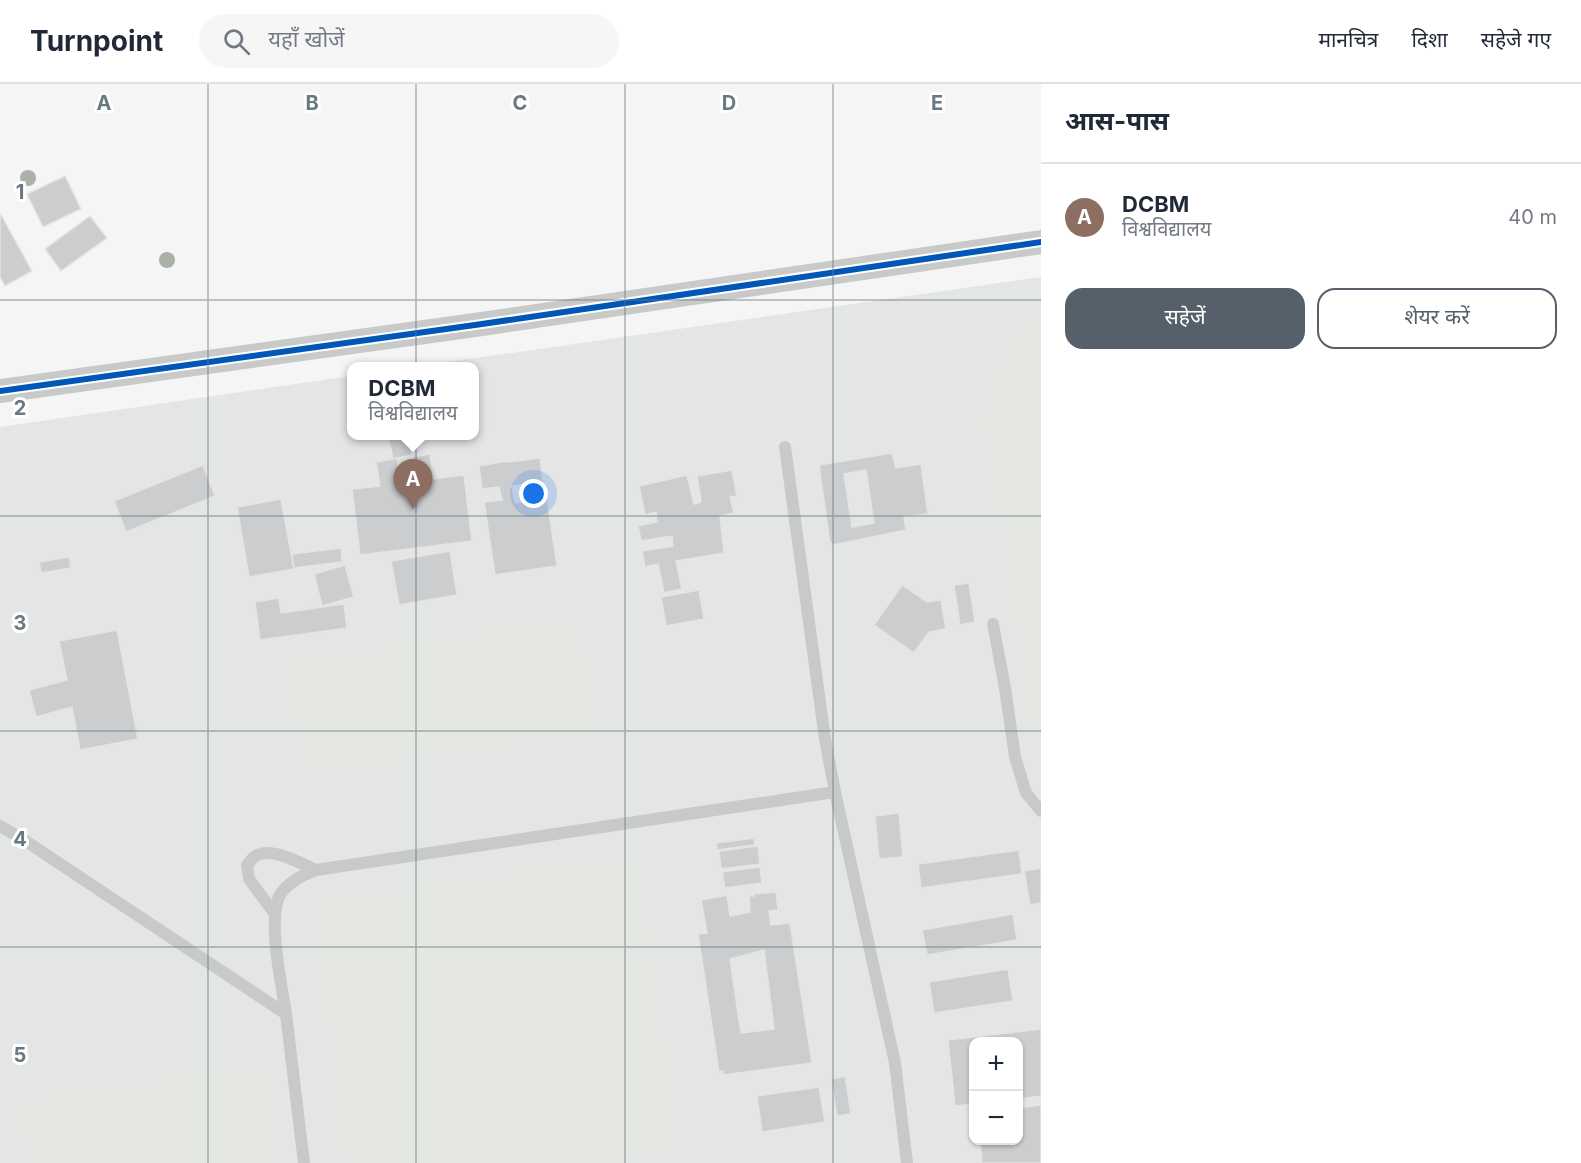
<!DOCTYPE html>
<html lang="hi">
<meta charset="utf-8">
<style>
:root{--surface:#fff;--page:#f6f6f7;--text:#1f2937;--muted:#747a83;--line:#e0e1e3;--accent:#56606b}
body{margin:0;font-family:Inter,"Noto Sans Devanagari",sans-serif;background:var(--page);color:var(--text)}
.controls{position:absolute;right:18px;bottom:18px;display:grid;overflow:hidden;border-radius:12px;box-shadow:0 2px 4px #0004}
.controls button{width:54px;height:54px;display:grid;place-items:center;padding:0;border:0;border-bottom:2px solid var(--line);background:var(--surface);color:var(--text);font:30px sans-serif}
.you{position:absolute;left:534px;top:410px;width:21px;height:21px;margin:-15px;border:4px solid #fff;border-radius:50%;background:#1a73e8;box-shadow:0 0 0 9px #1a73e833}
.badge{display:grid;place-items:center;width:39px;height:39px;border-radius:50%;background:var(--accent);color:#fff;font-size:20px;font-weight:700}
.pin{position:absolute;translate:-50% -50px;filter:drop-shadow(0 2px 3px #0008)}
.pin::after{content:'';position:absolute;top:32px;width:21px;height:18px;background:inherit;clip-path:polygon(0 0,100% 0,50% 100%)}
.popup{position:absolute;left:347px;top:278px;width:132px;height:78px;box-sizing:border-box;display:grid;place-content:center;border-radius:12px;background:var(--surface);filter:drop-shadow(0 2px 4px #0005);font-size:20px;white-space:nowrap;color:var(--muted)}
.popup b{font-size:22px;color:var(--text)}
.popup::after{content:'';position:absolute;left:50%;top:100%;margin-left:-12px;border:12px solid transparent;border-top-color:var(--surface)}
.list{margin:0;padding:0;list-style:none}
h2{display:flex;justify-content:space-between;align-items:center;height:78px;margin:0;padding:0 24px;font-size:26px}
h2 small{font-size:20px;font-weight:400;color:var(--muted)}
.list li{display:grid;grid-template-columns:39px 1fr auto;gap:18px;align-items:center;box-sizing:border-box;height:108px;padding:0 24px;border-top:2px solid var(--line)}
.list b{display:block;font-size:22px;white-space:nowrap}
.list p{margin:0;font-size:20px;white-space:nowrap;color:var(--muted)}
.list em{font-size:20px;font-style:normal;color:var(--muted)}
.actions{display:flex;gap:12px;padding:18px 24px}
.actions a{flex:1;padding:14px 0;border:2px solid var(--accent);border-radius:18px;text-align:center;font-size:21px;color:var(--accent)}
.actions .main{background:var(--accent);color:#fff}
.icon{flex:none;width:33px;height:33px;fill:none;stroke:currentColor;stroke-width:2;stroke-linecap:round;stroke-linejoin:round}
.map{position:relative;flex:none;width:1041px;height:1079px;overflow:hidden}
header{display:flex;align-items:center;gap:36px;box-sizing:border-box;height:84px;padding:0 30px;background:var(--surface);border-bottom:2px solid var(--line)}
header strong{font-size:28px}
nav{display:flex;gap:33px;margin-inline-start:auto;font-size:21px}
.search{width:420px;height:54px;background:var(--page);display:flex;align-items:center;gap:15px;box-sizing:border-box;padding:0 21px;border-radius:33px;color:var(--muted);font-size:22px}
main{display:flex}
aside{flex:1;background:var(--surface)}
.map>svg:first-child{display:block}
.built{fill:#e4e6e6;fill-rule:evenodd}
.green{fill:#e4e7e2}
.building{fill:#cccdce;stroke:#e4e4e4;stroke-width:1.5;fill-rule:evenodd}
.lines{fill:none;stroke-linecap:round;stroke-linejoin:round}
.service{stroke:#c8caca;stroke-width:12}
.minor{stroke:#c8caca;stroke-width:24}
.cycleway-casing{stroke:#fff;stroke-width:10}
.cycleway{stroke:#0057b8;stroke-width:6}
.tree{fill:#aab1a7}
.grid{fill:none;stroke:#697982;stroke-width:1.5;stroke-opacity:0.55}
.grid-label{font-size:20px;text-anchor:middle;font-weight:bold;fill:#697982;stroke:#fff;stroke-width:6;stroke-linejoin:round;paint-order:stroke}
</style>
<header>
<strong>Turnpoint</strong>
<div class="search"><svg class="icon" aria-label="search" viewBox="0 0 24 24"><circle cx="10" cy="10" r="6"/><path d="M15 15l6 6"/></svg>यहाँ खोजें</div>
<nav><a>मानचित्र</a><a>दिशा</a><a>सहेजे गए</a></nav>
</header>
<main>
<div class="map">
<svg width="1041" height="1079" viewBox="0 0 1041 1079">
<rect width="100%" height="100%" fill="#f5f5f5"/>
<path class="built" d="M1041,193v886h-1041v-736l351,-51 1,60h122v-70h-54zM974,958h44v98h-44z"/>
<g class="green">
<polygon points="1041,230 1041,696 982,342 988,303 1007,268 1037,232"/>
<polygon points="579,532 596,648 301,694 284,579"/>
<polygon points="638,769 680,1067 602,1079 346,1079 309,818"/>
<polygon points="265,979 280,1079 28,1079 19,1016"/>
</g>
<g class="building">
<polygon points="65,92 81,125 43,143 27,110"/>
<polygon points="0,129 32,187 5,202 0,193"/>
<polygon points="90,132 107,154 61,187 45,165"/>
<polygon points="388,352 408,352 412,371 393,375"/>
<path d="M892,369l4,15 25,-4 7,50 -24,3 2,13 -73,15 -1,-2 -2,1 -11,-79zM866,386l8,53 -22,4 -8,-53z"/>
<polygon points="430,370 433,395 464,391 472,457 360,471 352,405 380,402 376,378 397,374 399,388 414,386 412,373"/>
<polygon points="540,374 543,398 512,402 515,419 547,414 557,482 495,491 484,418 502,416 499,403 482,405 479,382 507,377 507,378"/>
<polygon points="203,381 215,412 126,448 114,417"/>
<polygon points="732,386 737,412 730,413 734,429 720,432 724,469 676,477 682,505 664,509 658,480 645,483 642,467 673,462 672,452 641,457 638,442 657,438 656,428 645,431 639,402 687,391 694,420 701,418 697,392"/>
<polygon points="281,415 294,485 249,493 237,423"/>
<polygon points="341,464 342,478 294,484 292,470"/>
<polygon points="450,467 457,511 399,521 391,477"/>
<polygon points="69,473 71,484 41,489 39,478"/>
<polygon points="345,481 354,513 322,522 314,490"/>
<polygon points="969,499 975,538 960,541 954,501"/>
<polygon points="902,501 927,518 941,516 946,545 929,548 914,569 874,541"/>
<polygon points="699,506 704,535 666,542 661,513"/>
<polygon points="279,514 281,529 344,520 347,544 260,556 255,518"/>
<polygon points="117,546 138,655 80,666 72,623 36,633 29,606 67,596 59,557"/>
<polygon points="899,729 903,773 879,775 875,732"/>
<polygon points="754,754 755,761 717,766 716,759"/>
<polygon points="758,762 760,780 721,785 719,767"/>
<polygon points="1019,766 1022,790 921,804 918,780"/>
<polygon points="760,783 762,799 725,804 722,788"/>
<polygon points="1041,784 1041,819 1030,821 1024,787"/>
<path d="M776,808l2,18 -9,1 2,14 19,-2 22,140 -89,12v-4l-4,1 -21,-138 9,-1 -6,-33 26,-5 3,21 20,-4 -1,-16h5v-2zM764,866l10,79 -33,4 -11,-74z"/>
<polygon points="1013,830 1017,856 927,871 922,846"/>
<polygon points="1008,885 1013,917 934,929 929,898"/>
<polygon points="1041,945 1041,1012 1018,1015 1018,958 974,958 974,1020 955,1022 948,956"/>
<polygon points="845,992 851,1030 837,1032 831,995"/>
<polygon points="819,1003 825,1038 762,1048 757,1012"/>
<polygon points="1041,1021 1041,1079 982,1079 980,1056 1018,1056 1018,1024"/>
</g>
<g class="lines">
<g class="service">
<polyline points="785,363 825,655 835,708 895,979 907,1079"/>
<polyline points="993,540 1005,604 1015,673 1026,709 1041,727"/>
<polyline points="0,742 24,756 286,930 304,1079"/>
<path d="M275,830l-26,-35 -2,-14c2,-2 4,-5 6,-7 15,-14 47,5 63,12"/>
<path d="M286,930c-4,-28 -20,-98 -5,-121 9,-12 21,-18 35,-23l519,-78"/>
</g>
<polyline class="minor" points="0,307 475,241 1041,158"/>
<defs>
<polyline id="cycleway" points="0,307 475,241 1041,158"/>
</defs>
<use href="#cycleway" class="cycleway-casing"/>
<use href="#cycleway" class="cycleway"/>
</g>
<g class="tree">
<circle cx="28" cy="94" r="8"/>
<circle cx="167" cy="176" r="8"/>
</g>
<path class="grid" d="M208,0v1079M416,0v1079M625,0v1079M833,0v1079M0,216h1041M0,432h1041M0,647h1041M0,863h1041"/>
<g class="grid-label">
<text x="104" y="26">A</text>
<text x="312" y="26">B</text>
<text x="520" y="26">C</text>
<text x="729" y="26">D</text>
<text x="937" y="26">E</text>
<text x="20" y="115">1</text>
<text x="20" y="331">2</text>
<text x="20" y="546">3</text>
<text x="20" y="762">4</text>
<text x="20" y="978">5</text>
</g>
</svg>
<div class="controls">
<button>+</button>
<button>−</button>
</div>
<div class="you"></div>
<div class="pin badge" style="left:413px;top:425px;background:#8d6e63">A</div>
<div class="popup"><b>DCBM</b>विश्वविद्यालय</div>
</div>
<aside>
<h2>आस-पास<small></small></h2>
<ul class="list">
<li><span class="badge" style="background:#8d6e63">A</span><div><b>DCBM</b><p>विश्वविद्यालय</p></div><em>40 m</em></li>
</ul>
<div class="actions"><a class="main">सहेजें</a><a>शेयर करें</a></div>
</aside>
</main>
